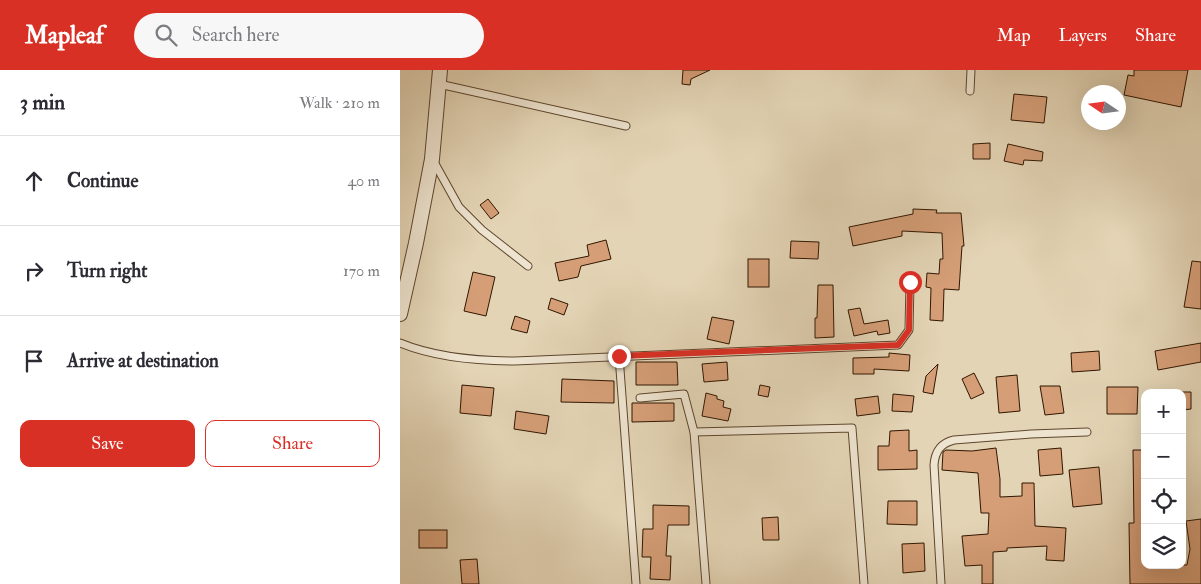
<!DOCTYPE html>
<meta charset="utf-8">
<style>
:root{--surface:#fff;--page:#f7f7f7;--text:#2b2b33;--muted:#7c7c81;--line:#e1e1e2;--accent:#d93025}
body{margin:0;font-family:"IM FELL Double Pica",serif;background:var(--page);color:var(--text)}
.controls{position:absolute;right:15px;bottom:15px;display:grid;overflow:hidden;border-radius:10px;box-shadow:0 5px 20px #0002}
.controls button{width:45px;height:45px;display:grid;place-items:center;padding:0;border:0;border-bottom:1px solid var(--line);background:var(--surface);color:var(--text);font:25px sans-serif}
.compass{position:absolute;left:681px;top:15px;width:45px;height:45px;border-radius:50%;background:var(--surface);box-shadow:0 5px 20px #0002;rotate:283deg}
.stop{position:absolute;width:15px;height:15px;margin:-11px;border:4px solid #d93025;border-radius:50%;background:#fff}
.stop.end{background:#d93025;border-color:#fff;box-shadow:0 1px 5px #0008}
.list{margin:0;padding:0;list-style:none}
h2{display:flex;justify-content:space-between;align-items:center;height:65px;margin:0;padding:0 20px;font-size:21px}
h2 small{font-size:16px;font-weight:400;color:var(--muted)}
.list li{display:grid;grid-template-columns:32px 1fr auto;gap:15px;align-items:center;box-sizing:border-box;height:90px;padding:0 20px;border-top:1px solid var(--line)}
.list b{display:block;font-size:19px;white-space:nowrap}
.list em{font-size:16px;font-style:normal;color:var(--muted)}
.actions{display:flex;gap:10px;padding:15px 20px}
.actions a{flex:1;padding:11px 0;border:1px solid var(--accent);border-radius:10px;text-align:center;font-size:18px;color:var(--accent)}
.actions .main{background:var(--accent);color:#fff}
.icon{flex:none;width:28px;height:28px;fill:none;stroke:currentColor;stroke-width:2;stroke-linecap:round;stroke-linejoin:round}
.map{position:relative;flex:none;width:801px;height:514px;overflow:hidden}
header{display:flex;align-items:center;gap:30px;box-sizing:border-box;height:70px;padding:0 25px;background:var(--accent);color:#fff}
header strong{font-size:24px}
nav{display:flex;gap:28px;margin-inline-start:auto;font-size:18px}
.search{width:350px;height:45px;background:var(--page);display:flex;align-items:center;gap:12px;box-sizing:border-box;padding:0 18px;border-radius:28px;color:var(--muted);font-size:19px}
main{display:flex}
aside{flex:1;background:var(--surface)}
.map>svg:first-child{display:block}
.building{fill:#d59e77;stroke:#301600}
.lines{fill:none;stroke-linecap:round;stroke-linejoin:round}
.lane-casing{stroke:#5d462d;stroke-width:9}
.street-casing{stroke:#5d462d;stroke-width:16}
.lane{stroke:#ede3cf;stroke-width:7}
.street{stroke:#ede3cf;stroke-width:14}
.route{stroke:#d93025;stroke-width:6}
</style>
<header>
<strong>Mapleaf</strong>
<div class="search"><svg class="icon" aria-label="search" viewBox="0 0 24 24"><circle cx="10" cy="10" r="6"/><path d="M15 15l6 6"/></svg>Search here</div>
<nav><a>Map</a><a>Layers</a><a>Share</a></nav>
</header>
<main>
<aside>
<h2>3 min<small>Walk · 210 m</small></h2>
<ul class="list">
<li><svg class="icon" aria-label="ahead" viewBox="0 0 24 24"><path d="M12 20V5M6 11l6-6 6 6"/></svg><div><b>Continue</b></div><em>40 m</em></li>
<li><svg class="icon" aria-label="right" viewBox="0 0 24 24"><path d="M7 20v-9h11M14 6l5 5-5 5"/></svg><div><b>Turn right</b></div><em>170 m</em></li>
<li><svg class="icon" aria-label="arrive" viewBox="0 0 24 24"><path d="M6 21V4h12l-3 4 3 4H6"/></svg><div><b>Arrive at destination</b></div></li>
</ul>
<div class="actions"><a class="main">Save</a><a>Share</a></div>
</aside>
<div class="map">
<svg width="801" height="514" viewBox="0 0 801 514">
<rect width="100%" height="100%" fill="#e3d4b5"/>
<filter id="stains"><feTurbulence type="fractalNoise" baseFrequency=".004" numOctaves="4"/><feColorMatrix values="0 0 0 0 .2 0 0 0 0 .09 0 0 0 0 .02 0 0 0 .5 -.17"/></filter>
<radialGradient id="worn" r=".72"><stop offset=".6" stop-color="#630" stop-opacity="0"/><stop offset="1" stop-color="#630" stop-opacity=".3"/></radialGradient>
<g class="building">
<polygon points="283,0 310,0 291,9 290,15 282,14"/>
<polygon points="734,0 788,0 781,37 724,25 728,5 734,6"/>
<polygon points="614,24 647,27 644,53 611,50"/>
<polygon points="590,73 590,89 573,89 573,74"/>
<polygon points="608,74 643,82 642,91 624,90 623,95 604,91"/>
<polygon points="88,129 99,143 91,149 80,135"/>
<polygon points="513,139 537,140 536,143 561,143 564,176 562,176 559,220 544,219 543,251 530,250 531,218 526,217 527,203 539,204 540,189 543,189 542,163 502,161 502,166 453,176 449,157 513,144"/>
<polygon points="206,170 211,189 181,196 178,207 159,211 155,193 189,186 187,175"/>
<polygon points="391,171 419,172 418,189 390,188"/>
<rect x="348" y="189" width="21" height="28"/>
<polygon points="792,191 801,192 801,239 784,237"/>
<polygon points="73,202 95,207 86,246 64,241"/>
<polygon points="418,215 433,215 434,267 415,268 415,248 417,248"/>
<polygon points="151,228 168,234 164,245 148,239"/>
<polygon points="460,238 464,254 488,250 490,263 478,265 477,261 454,266 448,240"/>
<polygon points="115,246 130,251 127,263 111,259"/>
<polygon points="312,247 334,251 329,274 307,269"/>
<polygon points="801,273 801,292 758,300 755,281"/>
<polygon points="699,281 700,300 672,302 671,283"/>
<polygon points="489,283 510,285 509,301 474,299 474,304 453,304 453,288 489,287"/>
<polygon points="236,292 277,292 278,315 236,315"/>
<polygon points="327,292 328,310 304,312 302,294"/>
<polygon points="538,294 533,324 523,322 526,306"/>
<polygon points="574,303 584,323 571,329 562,309"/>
<polygon points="617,305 620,341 599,343 596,307"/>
<polygon points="162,309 214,311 214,333 161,332"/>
<polygon points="62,315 94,318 91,346 60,343"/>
<polygon points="360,315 370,317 368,327 358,325"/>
<polygon points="640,316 660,316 664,343 645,345"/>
<polygon points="707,317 738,317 737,344 707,344"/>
<polygon points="782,322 791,322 791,339 782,340"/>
<polygon points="306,323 317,326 317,329 324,331 323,337 331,339 328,351 302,346"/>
<polygon points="493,324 514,326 512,342 492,341"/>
<polygon points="478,326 480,343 457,346 455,329"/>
<polygon points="232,333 274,333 274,351 232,352"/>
<polygon points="116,341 149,346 146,364 114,359"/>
<polygon points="509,360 509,381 517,380 517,399 478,400 478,376 489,376 490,361"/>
<polygon points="596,378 600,409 600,427 622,426 622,413 634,413 635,456 666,458 664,491 646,490 647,476 607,478 607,481 593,482 593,514 582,514 582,495 565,496 562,466 588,464 589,443 581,443 578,403 542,400 543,382 546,380 572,381"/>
<polygon points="661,378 663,404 640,406 638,380"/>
<polygon points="733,380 745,380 745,495 787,495 790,479 786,451 801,449 801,514 730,514 729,453 734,453"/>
<polygon points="699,397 702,434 673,437 669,400"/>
<polygon points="488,431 517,431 517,455 487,454"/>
<polygon points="253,435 289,436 289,455 268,455 266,486 271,486 270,510 250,509 251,487 242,487 243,459 253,459"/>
<polygon points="378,447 379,470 363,470 362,448"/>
<rect x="19" y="460" width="28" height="18"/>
<polygon points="524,473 525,501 503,503 502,474"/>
<polygon points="77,489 79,514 62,514 60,490"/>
</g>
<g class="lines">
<defs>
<g id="lane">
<polyline points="39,14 226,56"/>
<polyline points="570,21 571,0"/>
<polyline points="34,92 59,137 82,160 128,196"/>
<path d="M0,273c34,14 78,18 115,18l383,-16 11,-15 1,-48"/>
<polyline points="219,286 236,514"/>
<polyline points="240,328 284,324 294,362 306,514"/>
<polyline points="294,362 452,358 464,514"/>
<path d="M541,514l-7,-119c1,-14 7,-22 20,-25l77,-6 56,-2"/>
</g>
<polyline id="street" points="0,244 16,173 32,89 40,0"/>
</defs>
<use href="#lane" class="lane-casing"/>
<use href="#street" class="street-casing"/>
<use href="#lane" class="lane"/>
<use href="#street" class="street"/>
</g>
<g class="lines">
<polyline class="route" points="219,286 498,275 509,260 510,212"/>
</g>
<rect width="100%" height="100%" filter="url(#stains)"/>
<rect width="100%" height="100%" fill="url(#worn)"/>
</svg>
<div class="controls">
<button>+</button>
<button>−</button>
<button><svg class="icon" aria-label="locate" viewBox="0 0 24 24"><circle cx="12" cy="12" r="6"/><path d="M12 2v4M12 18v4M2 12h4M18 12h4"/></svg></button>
<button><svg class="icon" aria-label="layers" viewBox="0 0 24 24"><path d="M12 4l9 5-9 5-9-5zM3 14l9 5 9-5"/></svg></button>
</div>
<svg class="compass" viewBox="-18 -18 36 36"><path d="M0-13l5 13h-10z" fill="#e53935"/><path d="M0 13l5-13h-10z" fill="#7c7c81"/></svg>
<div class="stop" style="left:510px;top:212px"></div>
<div class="stop end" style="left:219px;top:286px"></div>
</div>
</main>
